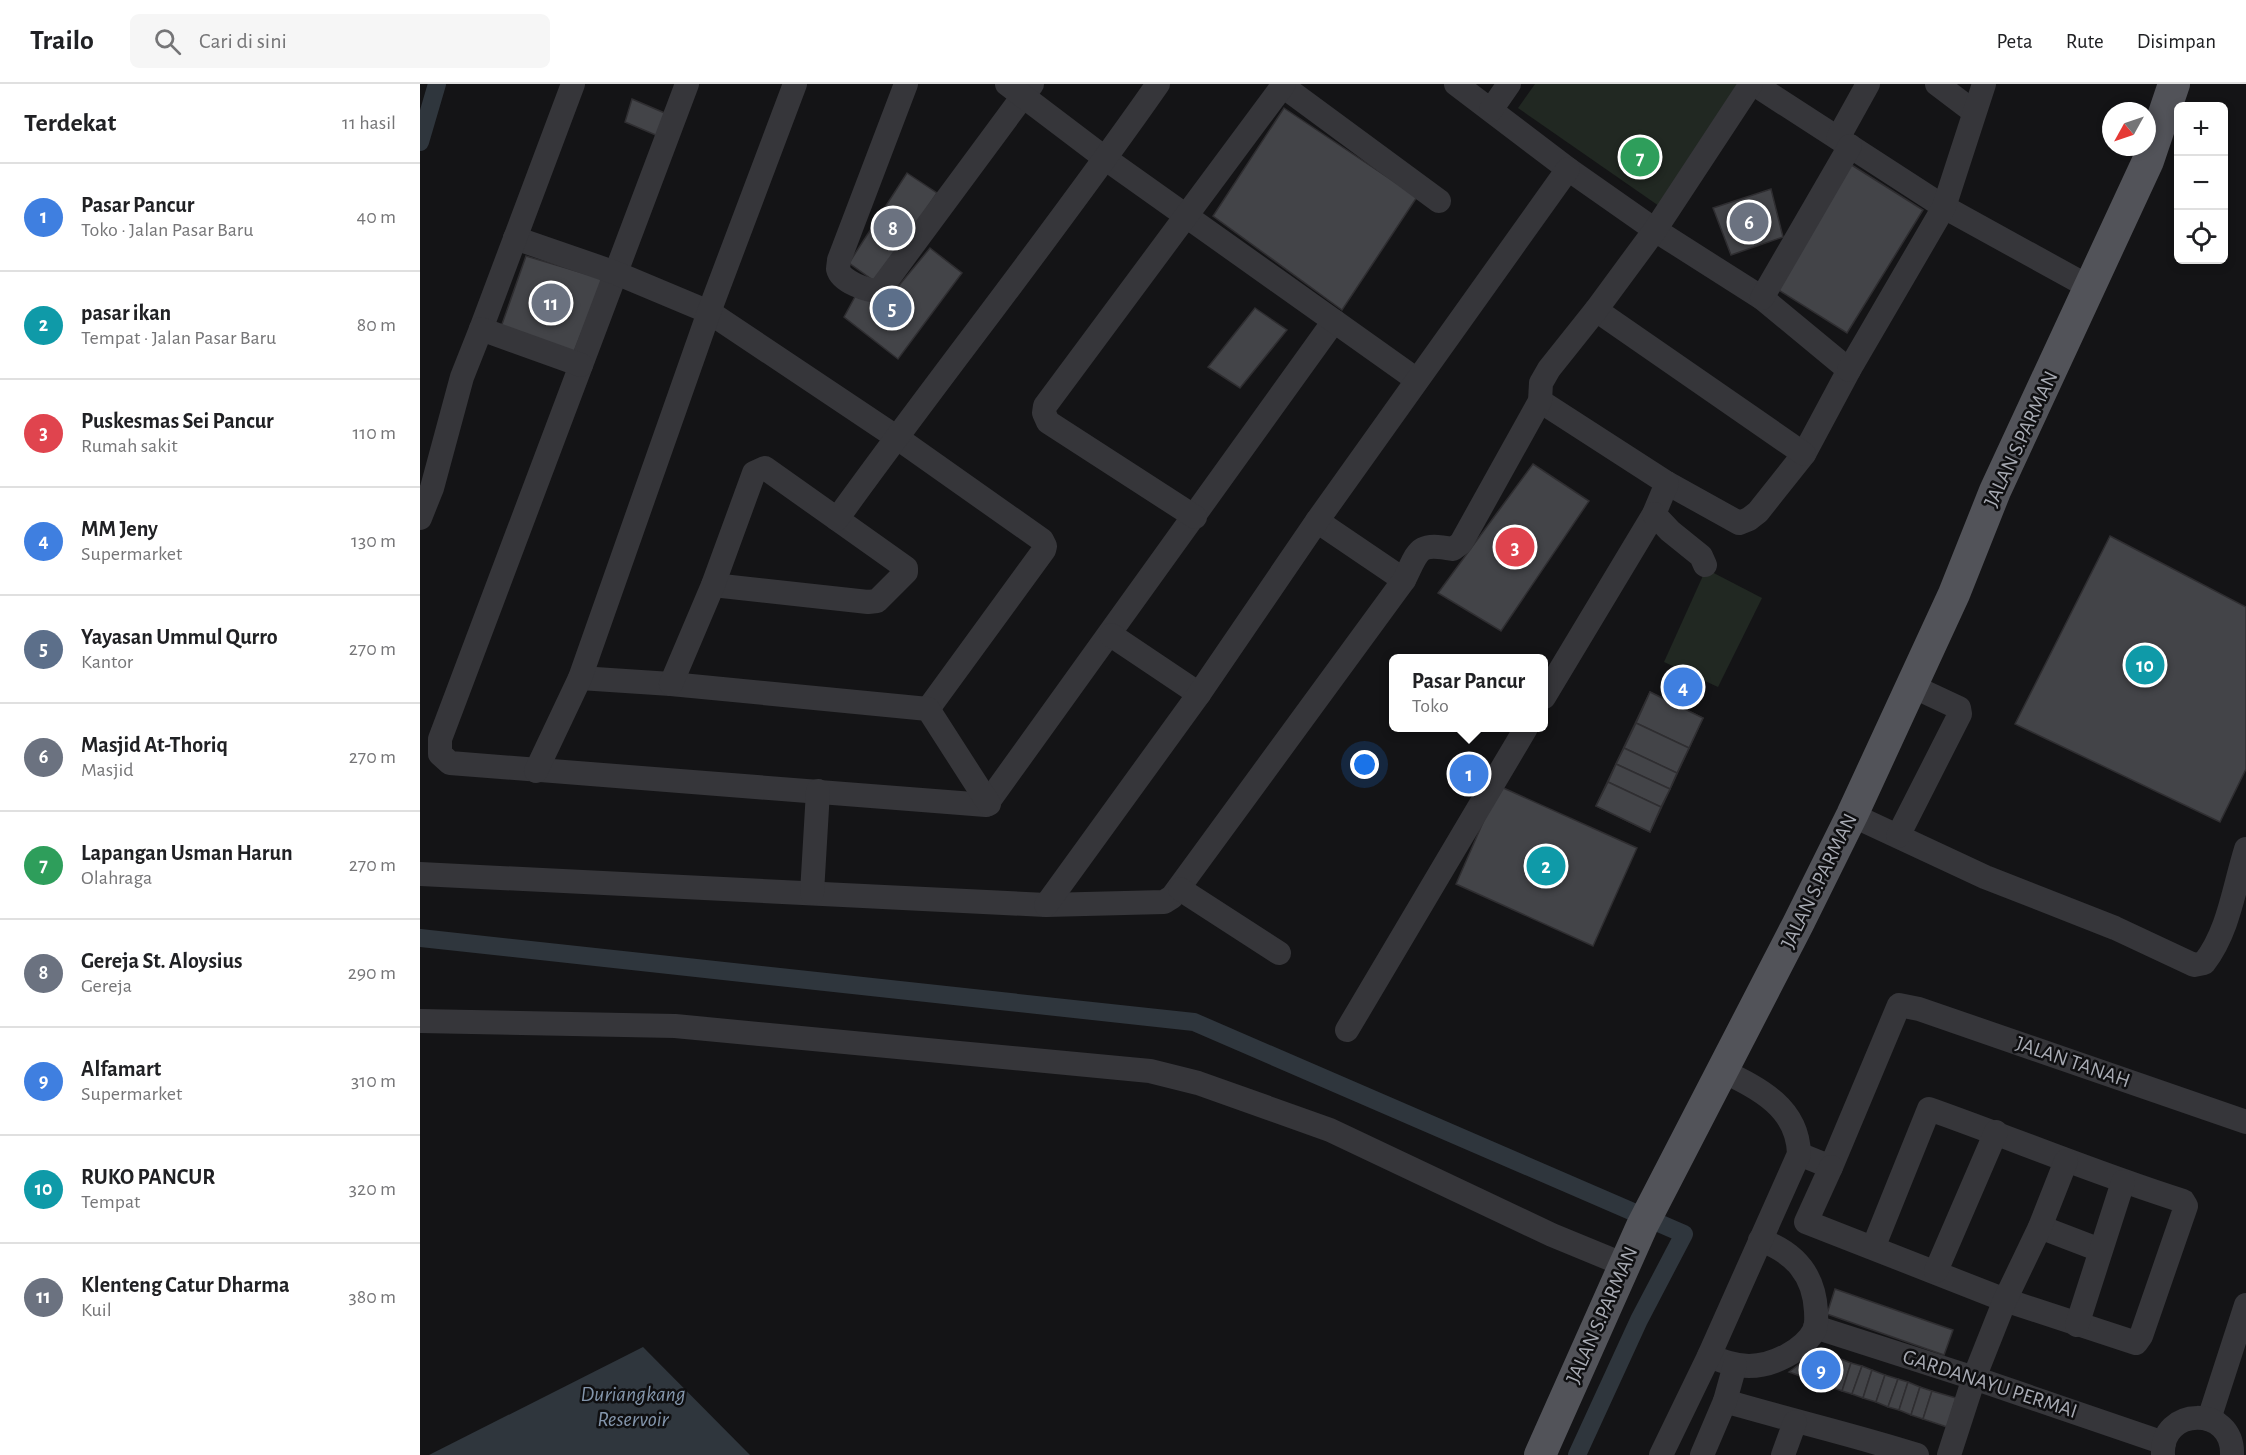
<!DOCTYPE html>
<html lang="id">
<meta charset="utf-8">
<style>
:root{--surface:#fff;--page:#f6f6f6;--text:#202124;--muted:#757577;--line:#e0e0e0;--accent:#2563eb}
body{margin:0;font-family:"Alegreya Sans",sans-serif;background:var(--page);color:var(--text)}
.controls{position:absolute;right:18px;top:18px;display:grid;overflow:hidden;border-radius:9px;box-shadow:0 3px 9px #0003}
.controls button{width:54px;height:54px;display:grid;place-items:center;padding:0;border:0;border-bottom:2px solid var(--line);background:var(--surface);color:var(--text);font:30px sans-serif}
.compass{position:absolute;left:1682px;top:18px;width:54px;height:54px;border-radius:50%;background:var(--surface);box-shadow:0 3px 9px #0003;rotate:230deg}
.you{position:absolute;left:945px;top:681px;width:21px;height:21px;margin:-15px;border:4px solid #fff;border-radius:50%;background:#1a73e8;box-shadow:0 0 0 9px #1a73e833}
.badge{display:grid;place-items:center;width:39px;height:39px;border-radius:50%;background:var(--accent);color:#fff;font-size:20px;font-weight:700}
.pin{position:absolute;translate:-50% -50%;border:3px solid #fff;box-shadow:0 2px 6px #0006}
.popup{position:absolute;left:969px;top:570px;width:159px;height:78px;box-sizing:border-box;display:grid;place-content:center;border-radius:9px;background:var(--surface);filter:drop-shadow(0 2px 4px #0005);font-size:20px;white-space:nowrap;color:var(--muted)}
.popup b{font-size:22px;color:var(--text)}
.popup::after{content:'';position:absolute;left:50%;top:100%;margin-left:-12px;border:12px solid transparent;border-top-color:var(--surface)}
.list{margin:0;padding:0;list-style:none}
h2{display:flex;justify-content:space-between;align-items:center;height:78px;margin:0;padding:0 24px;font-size:26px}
h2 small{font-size:20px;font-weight:400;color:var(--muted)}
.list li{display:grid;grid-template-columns:39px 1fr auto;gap:18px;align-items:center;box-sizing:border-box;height:108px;padding:0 24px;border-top:2px solid var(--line)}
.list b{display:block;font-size:22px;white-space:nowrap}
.list p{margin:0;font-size:20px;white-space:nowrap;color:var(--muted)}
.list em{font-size:20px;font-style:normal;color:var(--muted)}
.icon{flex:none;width:33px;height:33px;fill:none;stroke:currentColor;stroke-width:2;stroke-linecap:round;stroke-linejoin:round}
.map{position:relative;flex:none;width:1826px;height:1371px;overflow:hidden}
header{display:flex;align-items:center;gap:36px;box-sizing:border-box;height:84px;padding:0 30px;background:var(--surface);border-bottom:2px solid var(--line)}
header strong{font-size:28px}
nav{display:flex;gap:33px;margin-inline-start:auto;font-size:21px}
.search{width:420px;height:54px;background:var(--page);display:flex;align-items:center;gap:15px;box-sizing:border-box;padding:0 21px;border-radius:9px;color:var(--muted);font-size:22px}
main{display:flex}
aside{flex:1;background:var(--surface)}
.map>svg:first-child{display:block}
.green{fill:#212822}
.water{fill:#2f363d}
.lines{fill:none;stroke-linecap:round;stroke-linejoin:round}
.canal{stroke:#2f363d;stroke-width:18}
.building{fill:#434448;stroke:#2f2e31;stroke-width:1.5}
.minor{stroke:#36363a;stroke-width:24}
.major{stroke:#525359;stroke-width:32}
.labels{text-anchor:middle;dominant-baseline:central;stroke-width:5;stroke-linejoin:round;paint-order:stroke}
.street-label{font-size:21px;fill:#a8abb4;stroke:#0f0f11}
.water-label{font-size:22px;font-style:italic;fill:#8395ab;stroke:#0f0f11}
</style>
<header>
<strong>Trailo</strong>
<div class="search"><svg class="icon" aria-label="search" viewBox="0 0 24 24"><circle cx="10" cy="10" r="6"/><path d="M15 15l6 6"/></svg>Cari di sini</div>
<nav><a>Peta</a><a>Rute</a><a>Disimpan</a></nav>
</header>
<main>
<aside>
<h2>Terdekat<small>11 hasil</small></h2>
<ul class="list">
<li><span class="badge" style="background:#3f7fe0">1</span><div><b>Pasar Pancur</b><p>Toko · Jalan Pasar Baru</p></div><em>40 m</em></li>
<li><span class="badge" style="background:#0f9aa8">2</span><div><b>pasar ikan</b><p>Tempat · Jalan Pasar Baru</p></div><em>80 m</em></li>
<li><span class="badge" style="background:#e0444e">3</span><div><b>Puskesmas Sei Pancur</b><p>Rumah sakit</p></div><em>110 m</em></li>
<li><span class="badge" style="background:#3f7fe0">4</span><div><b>MM Jeny</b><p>Supermarket</p></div><em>130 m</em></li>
<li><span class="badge" style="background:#5c6f8a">5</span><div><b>Yayasan Ummul Qurro</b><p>Kantor</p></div><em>270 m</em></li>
<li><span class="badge" style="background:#6b7280">6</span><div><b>Masjid At-Thoriq</b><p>Masjid</p></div><em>270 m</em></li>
<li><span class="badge" style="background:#2e9e5b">7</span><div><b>Lapangan Usman Harun</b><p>Olahraga</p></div><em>270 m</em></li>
<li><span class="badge" style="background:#6b7280">8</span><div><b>Gereja St. Aloysius</b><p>Gereja</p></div><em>290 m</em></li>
<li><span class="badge" style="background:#3f7fe0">9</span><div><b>Alfamart</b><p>Supermarket</p></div><em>310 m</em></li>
<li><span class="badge" style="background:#0f9aa8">10</span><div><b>RUKO PANCUR</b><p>Tempat</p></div><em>320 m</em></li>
<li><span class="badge" style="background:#6b7280">11</span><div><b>Klenteng Catur Dharma</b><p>Kuil</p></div><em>380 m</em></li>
</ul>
</aside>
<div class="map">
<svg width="1826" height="1371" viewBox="0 0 1826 1371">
<rect width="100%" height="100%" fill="#141416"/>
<g class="green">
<polygon points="1115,0 1323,0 1239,122 1098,24"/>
<polygon points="1286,485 1342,514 1298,603 1244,578"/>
</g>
<polygon class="water" points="223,1263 330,1371 9,1371"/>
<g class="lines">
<g class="canal">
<polyline points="0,58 17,0"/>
<polyline points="0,854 774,938 1264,1150 1219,1236 1157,1371"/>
</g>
</g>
<g class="building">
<polygon points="212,15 247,30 238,52 205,38"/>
<polygon points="864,24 997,113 922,226 793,132"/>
<polygon points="1430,80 1503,126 1427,249 1354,203"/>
<polygon points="487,89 517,109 457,199 429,179"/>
<polygon points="1351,105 1363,153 1311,171 1293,124"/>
<polygon points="510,164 542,189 478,275 424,233 437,209 467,216"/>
<polygon points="106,172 183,195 152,273 81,243"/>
<polygon points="835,224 867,246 820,304 788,283"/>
<polygon points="1113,380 1169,417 1081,547 1018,509"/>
<polygon points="1690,452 1826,523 1826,685 1800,738 1595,640"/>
<polygon points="1230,608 1283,634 1230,748 1176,722"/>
<polygon points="1230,608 1283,634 1269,664 1216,639"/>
<polygon points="1216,639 1269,664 1257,689 1204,664"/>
<polygon points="1204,664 1257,689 1250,705 1196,680"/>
<polygon points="1196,680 1250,705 1241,723 1188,698"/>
<polygon points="1188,698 1241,723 1230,748 1176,722"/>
<polygon points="1079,702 1217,764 1173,862 1036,800"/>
<polygon points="1415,1205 1533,1246 1524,1271 1407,1230"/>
<polygon points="1395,1265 1431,1279 1422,1307 1369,1288 1386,1275"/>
<polygon points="1431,1279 1442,1282 1432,1310 1422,1307"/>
<polygon points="1442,1282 1452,1286 1443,1314 1432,1310"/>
<polygon points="1452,1286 1465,1291 1456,1318 1443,1314"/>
<polygon points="1465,1291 1478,1295 1468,1323 1456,1318"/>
<polygon points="1478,1295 1488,1298 1479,1326 1468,1323"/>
<polygon points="1488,1298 1500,1303 1491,1331 1479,1326"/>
<polygon points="1500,1303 1512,1307 1503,1335 1491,1331"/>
<polygon points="1512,1307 1536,1314 1527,1343 1503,1335"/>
</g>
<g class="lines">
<g class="minor">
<polyline points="267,0 20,655 20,670 30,679 566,721 914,237"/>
<path d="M486,0l-67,176c0,2 -1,7 -1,9 3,13 30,22 41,22l153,-207"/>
<polyline points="587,0 686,75 997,296"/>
<polyline points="1036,0 1148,85 1235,146 1342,214 1429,286 1384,370 1338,428 1329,435 1319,439 1247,399"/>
<polyline points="1334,0 1524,123 1671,204"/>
<polyline points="1517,0 1550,25 1555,24"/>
<polyline points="863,2 1019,117"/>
<polyline points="1071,26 1089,0"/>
<polyline points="1418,54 1448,0"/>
<polyline points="95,154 196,189 289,228 476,353 622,456 625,462 624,466 508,625"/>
<polyline points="1342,214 1430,62"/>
<polyline points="1176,226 1384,370"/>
<polyline points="61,245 153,0"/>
<polyline points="1429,286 1524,123 1564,0"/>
<polyline points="1120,317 1247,399 1234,430 1124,613"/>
<polyline points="1234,430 1250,447 1281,472 1285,481"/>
<polyline points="775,433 628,338 624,329 625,322 864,0"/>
<polyline points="0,434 12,404 42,293 61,245 161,281"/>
<polyline points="897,437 984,496"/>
<polyline points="293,501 448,518 457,517 486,488 486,484 417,435"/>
<polyline points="691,551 779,610"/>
<polyline points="160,594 251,600 508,625 569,720"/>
<path d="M251,600l42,-99 41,-112 11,-5 72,51c106,-147 218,-287 321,-435"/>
<polyline points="116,687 160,594 289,228 375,0"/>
<path d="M1432,731l133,62 130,51 79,37 10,-2c25,-32 30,-76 42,-114"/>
<polyline points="1478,752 1540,630 1539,624 1492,602"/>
<path d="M0,790l626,31 118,-3 8,-5 232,-317c15,-30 13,-38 49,-31l8,-6 79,-142 1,-18 8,-14 47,-59 59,-80 96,-146"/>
<polyline points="760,805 859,869"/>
<polyline points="392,809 398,707"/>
<polyline points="626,821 779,610 897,437 1148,85"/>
<polyline points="0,937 255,942 730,987 778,999 910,1046 1132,1151 1205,1181"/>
<polyline points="927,946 1106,644"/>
<polyline points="1379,1070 1411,1083 1479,921 1499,925 1826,1038"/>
<path d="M1411,1083l-25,55 199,78 131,43 5,-7 45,-130 -3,-5c-86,-27 -169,-62 -254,-92l-56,139"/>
<polyline points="1620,1143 1680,1166"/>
<polyline points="1516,1187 1576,1048"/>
<polyline points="1657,1241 1703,1098"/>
<polyline points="1395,1243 1554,1294 1744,1359"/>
<path d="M1289,1272c13,5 26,10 40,10 23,0 55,-15 66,-37 2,-6 1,-13 1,-18 -2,-37 -22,-59 -56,-71"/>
<path d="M1305,1317c64,19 129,34 192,54"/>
<polyline points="1789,1335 1826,1221"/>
<path d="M1241,1371l48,-99 90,-202c-1,-46 -39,-65 -76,-83"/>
<polyline points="1282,1371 1305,1317 1315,1281"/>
<polyline points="1363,1371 1375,1338"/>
<polyline points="1529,1371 1554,1294 1585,1216 1620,1143 1646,1077"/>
<path d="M1743,1371c-3,-49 71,-50 69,0"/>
</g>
<polyline class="major" points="1120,1371 1222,1142 1378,840 1432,731 1534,510 1575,407 1728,77 1754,0"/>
</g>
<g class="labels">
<g class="street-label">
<text transform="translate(1601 355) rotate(-65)">JALAN S.PARMAN</text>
<text transform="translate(1399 797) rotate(-64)">JALAN S.PARMAN</text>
<text transform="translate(1653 978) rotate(19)">JALAN TANAH</text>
<text transform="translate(1182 1231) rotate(-66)">JALAN S.PARMAN</text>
<text transform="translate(1570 1300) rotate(18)">GARDANAYU PERMAI</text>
</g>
<g class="water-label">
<text x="213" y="1310">Duriangkang<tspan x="213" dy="25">Reservoir</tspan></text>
</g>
</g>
</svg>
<div class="controls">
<button>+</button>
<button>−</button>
<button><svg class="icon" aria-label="locate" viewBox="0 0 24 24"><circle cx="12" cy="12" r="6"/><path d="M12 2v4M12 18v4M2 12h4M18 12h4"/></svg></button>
</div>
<svg class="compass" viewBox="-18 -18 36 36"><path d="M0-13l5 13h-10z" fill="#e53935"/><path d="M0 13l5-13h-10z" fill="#757577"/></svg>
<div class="you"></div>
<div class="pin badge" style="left:1049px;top:690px;background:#3f7fe0">1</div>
<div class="popup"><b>Pasar Pancur</b>Toko</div>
<div class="pin badge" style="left:1126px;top:782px;background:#0f9aa8">2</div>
<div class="pin badge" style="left:1095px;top:463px;background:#e0444e">3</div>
<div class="pin badge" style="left:1263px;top:603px;background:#3f7fe0">4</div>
<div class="pin badge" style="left:472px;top:224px;background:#5c6f8a">5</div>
<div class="pin badge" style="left:1329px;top:138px;background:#6b7280">6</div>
<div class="pin badge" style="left:1220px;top:73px;background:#2e9e5b">7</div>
<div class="pin badge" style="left:473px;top:144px;background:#6b7280">8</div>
<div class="pin badge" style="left:1401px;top:1286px;background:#3f7fe0">9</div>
<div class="pin badge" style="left:1725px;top:581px;background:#0f9aa8">10</div>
<div class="pin badge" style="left:131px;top:219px;background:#6b7280">11</div>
</div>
</main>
